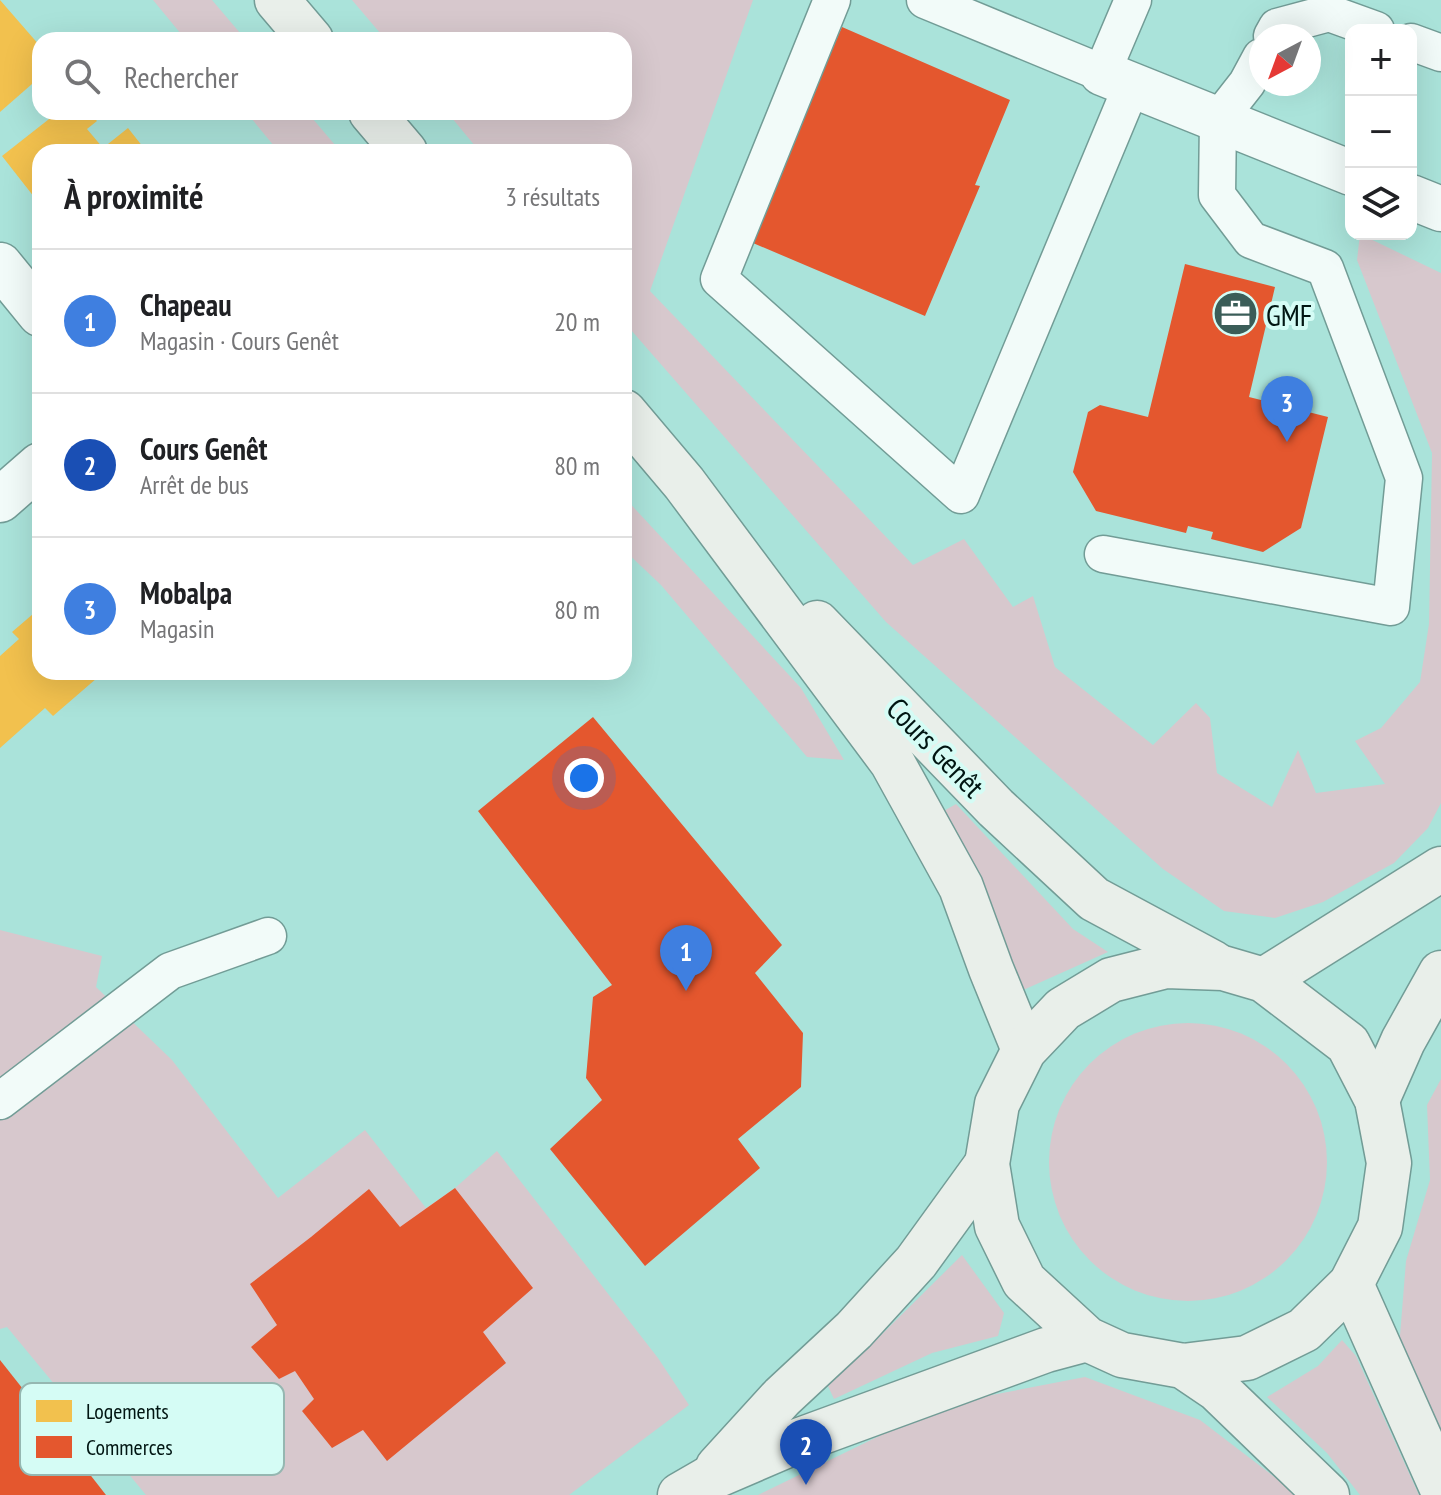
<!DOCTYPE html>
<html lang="fr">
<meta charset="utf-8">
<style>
:root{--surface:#fff;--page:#f6f6f6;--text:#202124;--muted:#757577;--line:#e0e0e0;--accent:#111827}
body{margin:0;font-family:"PT Sans Narrow",sans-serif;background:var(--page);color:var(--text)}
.controls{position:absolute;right:24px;top:24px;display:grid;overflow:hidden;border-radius:16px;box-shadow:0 8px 32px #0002}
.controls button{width:72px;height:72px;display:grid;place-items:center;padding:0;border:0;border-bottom:2px solid var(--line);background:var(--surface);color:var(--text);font:40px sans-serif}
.compass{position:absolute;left:1249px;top:24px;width:72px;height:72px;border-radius:50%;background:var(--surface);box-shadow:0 8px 32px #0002;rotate:221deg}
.you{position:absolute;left:584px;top:778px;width:28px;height:28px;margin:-20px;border:6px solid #fff;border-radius:50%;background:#1a73e8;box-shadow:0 0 0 12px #1a73e833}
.badge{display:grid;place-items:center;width:52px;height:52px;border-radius:50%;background:var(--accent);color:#fff;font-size:26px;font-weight:700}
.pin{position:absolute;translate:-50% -66px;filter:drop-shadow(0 2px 4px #0008)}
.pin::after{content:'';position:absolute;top:42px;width:28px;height:24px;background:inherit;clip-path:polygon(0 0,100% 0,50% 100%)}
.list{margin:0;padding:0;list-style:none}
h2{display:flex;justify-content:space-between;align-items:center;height:104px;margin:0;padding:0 32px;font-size:34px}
h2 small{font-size:26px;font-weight:400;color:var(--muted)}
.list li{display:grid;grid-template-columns:52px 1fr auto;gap:24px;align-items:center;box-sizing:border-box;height:144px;padding:0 32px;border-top:2px solid var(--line)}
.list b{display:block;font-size:30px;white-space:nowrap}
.list p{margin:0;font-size:26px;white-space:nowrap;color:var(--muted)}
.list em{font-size:26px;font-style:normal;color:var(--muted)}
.icon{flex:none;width:44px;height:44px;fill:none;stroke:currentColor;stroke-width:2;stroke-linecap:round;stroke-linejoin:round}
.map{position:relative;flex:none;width:1441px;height:1495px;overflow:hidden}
.search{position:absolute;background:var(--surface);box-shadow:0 8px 32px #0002;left:32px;top:32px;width:600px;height:88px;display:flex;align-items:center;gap:20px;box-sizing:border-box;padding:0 28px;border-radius:24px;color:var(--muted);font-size:30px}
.panel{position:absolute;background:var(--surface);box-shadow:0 8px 32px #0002;left:32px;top:144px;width:600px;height:536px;border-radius:24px}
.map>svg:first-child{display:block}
.green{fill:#d7c8cd}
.homes{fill:#f2c14e}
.shops{fill:#e4572e}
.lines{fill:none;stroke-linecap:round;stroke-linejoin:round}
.lane-casing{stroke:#729c96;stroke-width:39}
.street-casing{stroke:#729c96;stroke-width:47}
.secondary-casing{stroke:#729c96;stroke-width:47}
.lane{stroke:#f2fbf9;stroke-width:36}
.street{stroke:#f2fbf9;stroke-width:44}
.secondary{stroke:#e9efea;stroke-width:44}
.labels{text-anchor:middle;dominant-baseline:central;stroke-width:8;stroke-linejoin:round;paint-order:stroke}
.poi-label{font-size:30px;fill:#001512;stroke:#d5fcf5;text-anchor:start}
.street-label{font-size:30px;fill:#001512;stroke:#d5fcf5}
.key{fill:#d5fcf5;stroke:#95b7b1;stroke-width:2}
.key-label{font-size:22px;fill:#001512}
</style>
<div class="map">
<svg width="1441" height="1495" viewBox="0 0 1441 1495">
<rect width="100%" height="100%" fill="#aae3da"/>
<g class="green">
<polygon points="153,0 212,0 246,40 186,40"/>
<polygon points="352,0 753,0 650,291 913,565 964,539 1013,607 1033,596 1055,667 1153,745 1196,703 1210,718 1217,773 1272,807 1298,750 1316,793 1385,784 1355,741 1381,728 1420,682 1429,624 1432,453 1357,260 1360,234 1441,273 1441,803 1428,828 1394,863 1323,902 1275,918 1224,911 1163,869 886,622 624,322 624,152 480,152 447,112 624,112 624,40 386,40"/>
<polygon points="246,112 307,112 341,152 279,152"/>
<polygon points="624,497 801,688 844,760 807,757 661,585 624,550"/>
<polygon points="956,804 1073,929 1108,952 1021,991 940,813"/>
<polygon points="0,930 102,956 96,987 172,1060 278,1198 365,1130 426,1208 455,1188 497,1151 658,1358 689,1405 569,1495 146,1495 7,1327 0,1329"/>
<circle cx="1188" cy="1162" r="139"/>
<polygon points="1441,1079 1441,1449 1399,1348 1406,1261 1430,1180 1427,1105"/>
<polygon points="962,1255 1004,1313 998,1336 932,1353 834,1399 827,1384 880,1336"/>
<polygon points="1342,1340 1356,1356 1419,1495 1360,1495 1327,1453 1267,1397 1318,1366"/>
<polygon points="1085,1377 1200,1420 1298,1495 758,1495 945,1404"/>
</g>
<g class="homes">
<polygon points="0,0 40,46 40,77 0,112"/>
<polygon points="58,112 89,112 97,121 87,129 103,148 128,128 147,152 40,152 40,213 34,206 38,202 2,156"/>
<polygon points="40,608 40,672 104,672 53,716 45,708 0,748 0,656 19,639 12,632"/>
</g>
<g class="shops">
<polygon points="842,27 1010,100 975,185 980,186 925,316 746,240"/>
<polygon points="1185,264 1275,287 1249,397 1328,417 1301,528 1263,552 1211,539 1213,532 1188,526 1186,533 1096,511 1073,472 1088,412 1100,405 1148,417"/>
<polygon points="593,717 782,945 755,973 803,1033 801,1087 738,1139 760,1168 645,1266 550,1149 602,1100 586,1078 593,997 612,985 478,811"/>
<polygon points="455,1188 533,1288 483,1332 506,1363 387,1461 363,1430 332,1448 302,1411 314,1399 295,1371 279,1379 251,1347 277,1325 250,1284 311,1237 369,1189 400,1227"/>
<polygon points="0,1360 34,1403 106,1495 0,1495"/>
</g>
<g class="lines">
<defs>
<g id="lane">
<polyline points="832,0 719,279 961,495 1132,85"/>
<polyline points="925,0 1102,73 1133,0"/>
<polyline points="1272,36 1277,27 1329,13 1376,30"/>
<polyline points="1411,42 1441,53"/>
<polyline points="1103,554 1391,607 1404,478 1325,268 1251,240 1217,195 1218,120 1247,83 1261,57"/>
<polyline points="0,1101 170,971 268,936"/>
</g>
<g id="street">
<polyline points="1102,73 1351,173"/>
<polyline points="1411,197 1441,209"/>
<polyline points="0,265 40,314"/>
<polyline points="0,500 40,465"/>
</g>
<g id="secondary">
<polyline points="277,0 311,40"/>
<polyline points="371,112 405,152"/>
<polyline points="624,412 684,483 892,762 961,887 991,969 1024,1050"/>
<polyline points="817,623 996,808 1094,899 1213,963"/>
<polyline points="1264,980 1441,869"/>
<polyline points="1377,1100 1403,1041 1441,973"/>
<polyline points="1351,1284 1441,1486"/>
<polyline points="1183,1366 1247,1358 1304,1330 1351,1284 1380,1227 1389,1163 1377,1100 1348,1044 1264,980 1223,968 1166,966 1111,980 1063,1009 1024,1050 997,1104 987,1164 997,1226 1024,1281 1087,1339 1122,1355 1183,1366 1217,1389 1327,1495"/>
<polyline points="718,1467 782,1397 854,1330 916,1262 987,1164"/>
<polyline points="680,1495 706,1480 792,1443 1046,1350 1087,1339"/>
</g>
</defs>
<use href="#lane" class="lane-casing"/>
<use href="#street" class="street-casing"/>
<use href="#secondary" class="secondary-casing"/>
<use href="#lane" class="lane"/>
<use href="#street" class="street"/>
<use href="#secondary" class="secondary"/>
</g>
<defs>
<symbol id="office-disc" viewBox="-11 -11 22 22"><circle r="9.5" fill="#3b5d58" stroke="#d5fcf5"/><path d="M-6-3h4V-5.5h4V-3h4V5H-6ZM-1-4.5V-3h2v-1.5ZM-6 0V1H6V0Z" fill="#fff"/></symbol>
</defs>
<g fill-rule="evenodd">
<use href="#office-disc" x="1210" y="288" width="51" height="51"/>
</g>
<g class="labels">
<g class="poi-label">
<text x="1266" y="314">GMF</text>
</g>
<g class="street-label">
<text transform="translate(936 747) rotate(46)">Cours Genêt</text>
</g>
</g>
<rect x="20" y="1383" width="264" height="92" rx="12" class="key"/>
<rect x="36" y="1400" width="36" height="22" fill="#f2c14e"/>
<rect x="36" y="1436" width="36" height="22" fill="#e4572e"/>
<g class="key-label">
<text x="86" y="1419">Logements</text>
<text x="86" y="1455">Commerces</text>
</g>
</svg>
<div class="controls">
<button>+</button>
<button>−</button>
<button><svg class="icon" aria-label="layers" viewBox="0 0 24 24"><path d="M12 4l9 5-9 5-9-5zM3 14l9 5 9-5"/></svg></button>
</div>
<svg class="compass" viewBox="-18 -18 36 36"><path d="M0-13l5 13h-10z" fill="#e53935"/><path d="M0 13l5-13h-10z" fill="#757577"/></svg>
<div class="you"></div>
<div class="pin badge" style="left:686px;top:991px;background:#3f7fe0">1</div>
<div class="pin badge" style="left:806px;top:1485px;background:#1a4fb4">2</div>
<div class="pin badge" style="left:1287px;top:442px;background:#3f7fe0">3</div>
<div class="search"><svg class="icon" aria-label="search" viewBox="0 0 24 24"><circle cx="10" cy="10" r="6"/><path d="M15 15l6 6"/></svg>Rechercher</div>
<section class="panel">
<h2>À proximité<small>3 résultats</small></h2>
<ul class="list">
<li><span class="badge" style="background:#3f7fe0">1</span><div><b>Chapeau</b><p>Magasin · Cours Genêt</p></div><em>20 m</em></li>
<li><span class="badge" style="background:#1a4fb4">2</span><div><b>Cours Genêt</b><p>Arrêt de bus</p></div><em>80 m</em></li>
<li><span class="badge" style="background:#3f7fe0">3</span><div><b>Mobalpa</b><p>Magasin</p></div><em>80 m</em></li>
</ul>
</section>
</div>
